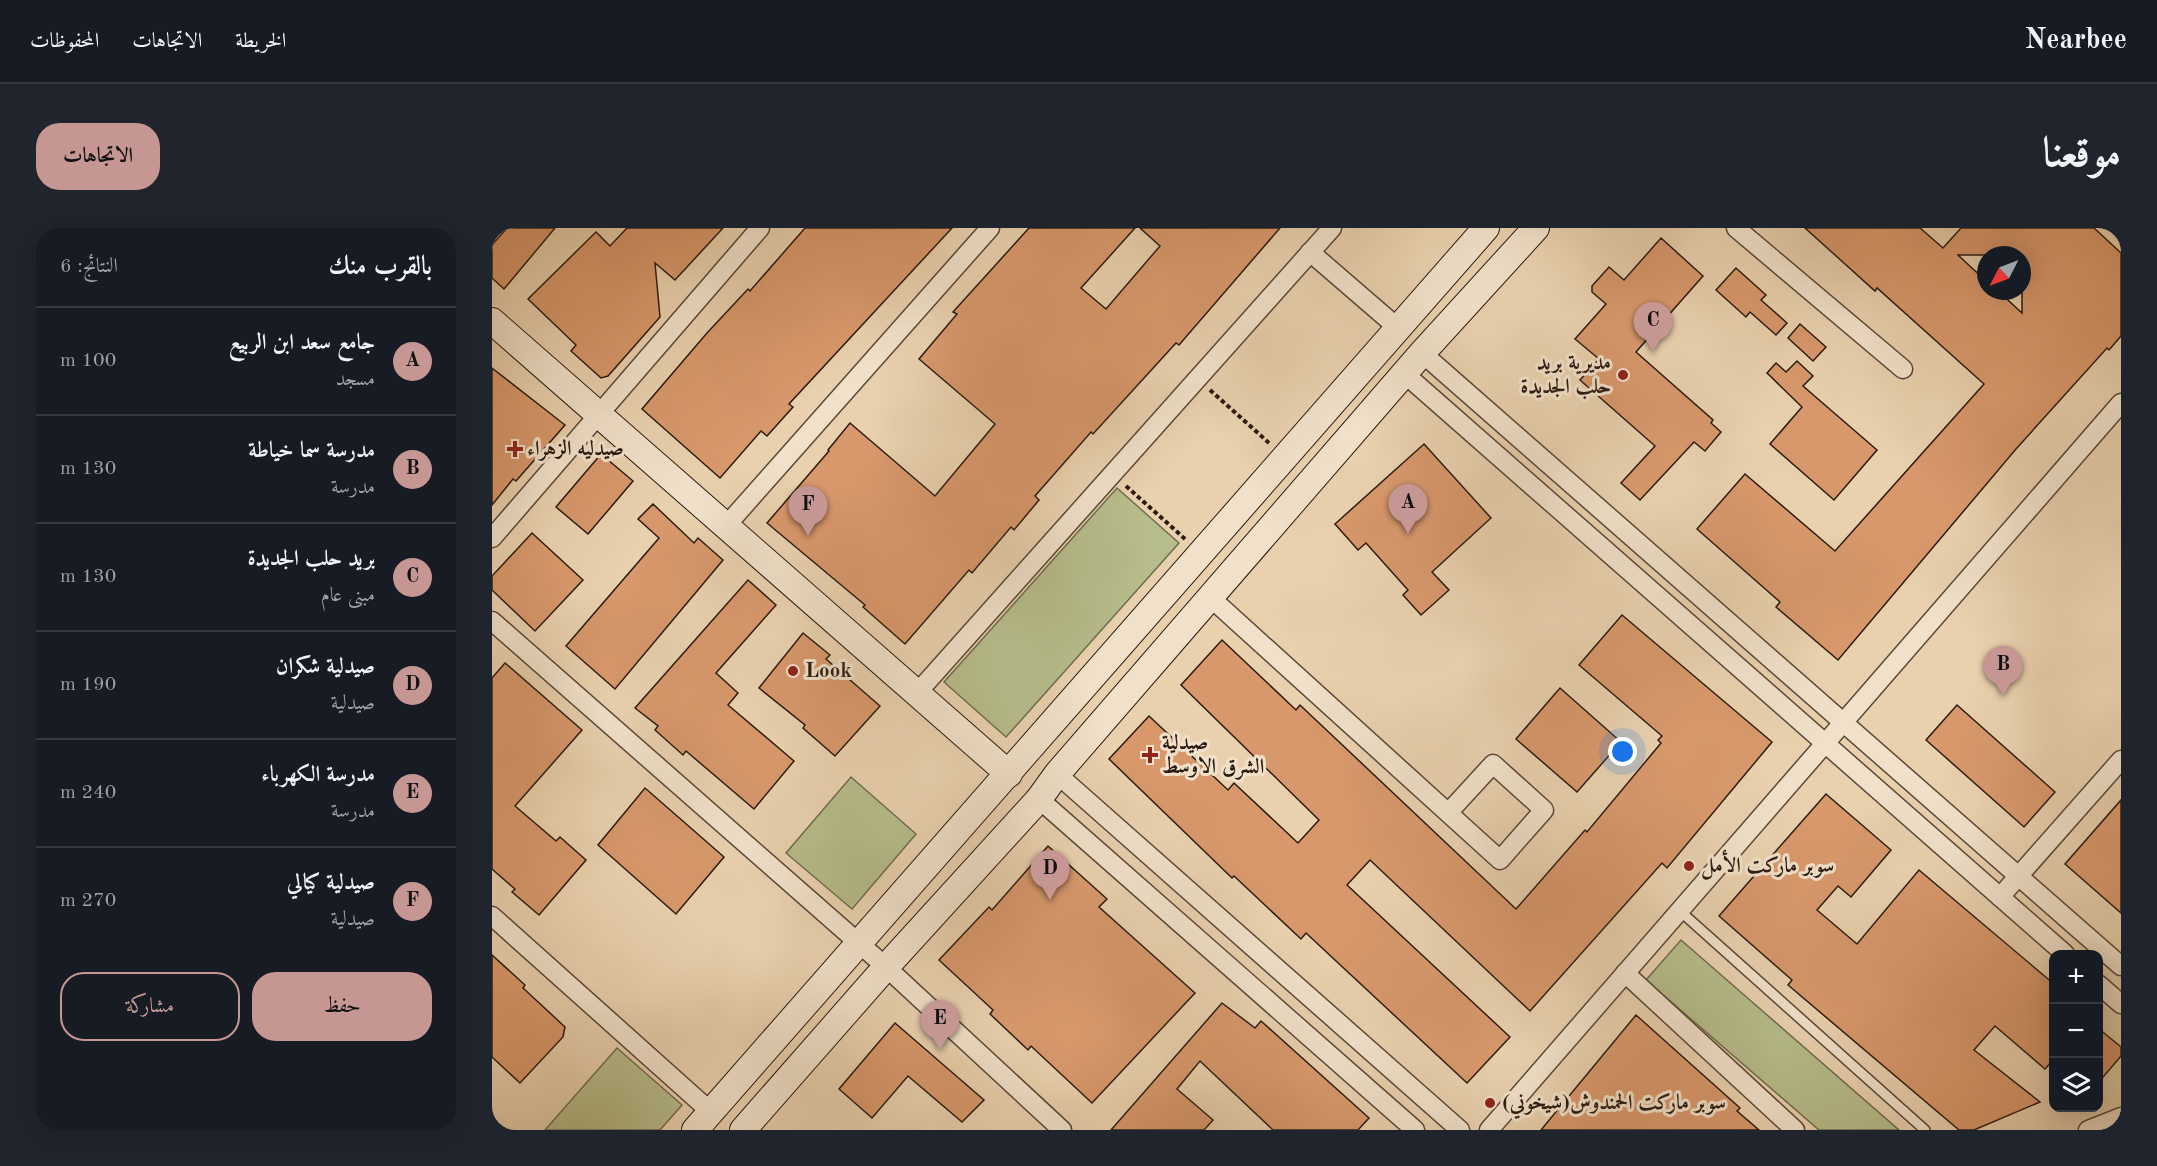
<!DOCTYPE html>
<html lang="ar">
<meta charset="utf-8">
<style>
:root{--surface:#171b24;--page:#20242c;--text:#f1f3f6;--muted:#9ea1a6;--line:#363941;--accent:#c59692}
body{margin:0;font-family:"Old Standard TT",Amiri,serif;background:var(--page);color:var(--text);direction:rtl}
.controls{position:absolute;right:18px;bottom:18px;display:grid;overflow:hidden;border-radius:12px;box-shadow:0 6px 24px #0002}
.controls button{width:54px;height:54px;display:grid;place-items:center;padding:0;border:0;border-bottom:2px solid var(--line);background:var(--surface);color:var(--text);font:30px sans-serif}
.compass{position:absolute;left:1485px;top:18px;width:54px;height:54px;border-radius:50%;background:var(--surface);box-shadow:0 6px 24px #0002;rotate:228deg}
.you{position:absolute;left:1131px;top:524px;width:21px;height:21px;margin:-15px;border:4px solid #fff;border-radius:50%;background:#1a73e8;box-shadow:0 0 0 9px #1a73e833}
.badge{display:grid;place-items:center;width:39px;height:39px;border-radius:50%;background:var(--accent);color:#111;font-size:20px;font-weight:700}
.pin{position:absolute;translate:-50% -50px;filter:drop-shadow(0 2px 3px #0008)}
.pin::after{content:'';position:absolute;top:32px;width:21px;height:18px;background:inherit;clip-path:polygon(0 0,100% 0,50% 100%)}
.list{margin:0;padding:0;list-style:none}
h2{display:flex;justify-content:space-between;align-items:center;height:78px;margin:0;padding:0 24px;font-size:26px}
h2 small{font-size:20px;font-weight:400;color:var(--muted)}
.list li{display:grid;grid-template-columns:39px 1fr auto;gap:18px;align-items:center;box-sizing:border-box;height:108px;padding:0 24px;border-top:2px solid var(--line)}
.list b{display:block;font-size:22px;white-space:nowrap}
.list p{margin:0;font-size:20px;white-space:nowrap;color:var(--muted)}
.list em{font-size:20px;font-style:normal;color:var(--muted)}
.actions{display:flex;gap:12px;padding:18px 24px}
.actions a{flex:1;padding:14px 0;border:2px solid var(--accent);border-radius:24px;text-align:center;font-size:21px;color:var(--accent)}
.actions .main{background:var(--accent);color:#111}
.icon{flex:none;width:33px;height:33px;fill:none;stroke:currentColor;stroke-width:2;stroke-linecap:round;stroke-linejoin:round}
.map{position:relative;flex:none;width:1629px;height:902px;overflow:hidden;direction:ltr;border-radius:24px}
header{display:flex;align-items:center;gap:36px;box-sizing:border-box;height:84px;padding:0 30px;background:var(--surface);border-bottom:2px solid var(--line)}
header strong{font-size:28px}
nav{display:flex;gap:33px;margin-inline-start:auto;font-size:21px}
.intro{display:flex;align-items:center;justify-content:space-between;box-sizing:border-box;height:144px;padding:0 36px}
h1{margin:0;font-size:42px}
.button{padding:15px 27px;border-radius:24px;background:var(--accent);color:#111;font-size:21px;font-weight:700}
main{display:flex;gap:36px;padding:0 36px}
aside{flex:1;background:var(--surface);border-radius:24px;box-shadow:0 6px 24px #0002}
.map>svg:first-child{display:block}
.green{fill:#b6bc8a;stroke:#706c4e;stroke-width:1.5}
.building{fill:#d8986c;stroke:#2b1b12;stroke-width:1.5;fill-rule:evenodd}
.lines{fill:none;stroke-linecap:round;stroke-linejoin:round}
.lane-casing{stroke:#5a4839;stroke-width:12}
.street-casing{stroke:#5a4839;stroke-width:21}
.secondary-casing{stroke:#2b1b12;stroke-width:28}
.path{stroke:#2b1b12;stroke-width:4;stroke-dasharray:4.5 3;stroke-linecap:butt}
.lane{stroke:#f1e1ca;stroke-width:9}
.street{stroke:#f1e1ca;stroke-width:18}
.secondary{stroke:#f1e1ca;stroke-width:26}
.poi-dot{fill:#8f2418;stroke:#f1e1ca;stroke-width:2}
.labels{text-anchor:middle;dominant-baseline:central;stroke-width:6;stroke-linejoin:round;paint-order:stroke}
.poi-label{font-size:21px;font-weight:bold;fill:#2b1b12;stroke:#f1e1ca;text-anchor:start}
</style>
<header>
<strong>Nearbee</strong>
<nav><a>الخريطة</a><a>الاتجاهات</a><a>المحفوظات</a></nav>
</header>
<div class="intro"><h1>موقعنا</h1><a class="button">الاتجاهات</a></div>
<main>
<div class="map">
<svg width="1629" height="902" viewBox="0 0 1629 902">
<rect width="100%" height="100%" fill="#e9d1ae"/>
<filter id="stains"><feTurbulence type="fractalNoise" baseFrequency=".00333" numOctaves="4"/><feColorMatrix values="0 0 0 0 .2 0 0 0 0 .09 0 0 0 0 .02 0 0 0 .5 -.17"/></filter>
<radialGradient id="worn" r=".72"><stop offset=".6" stop-color="#630" stop-opacity="0"/><stop offset="1" stop-color="#630" stop-opacity=".3"/></radialGradient>
<g class="green">
<polygon points="625,260 687,315 514,509 452,454"/>
<polygon points="359,549 424,606 360,681 294,625"/>
<polygon points="1189,712 1407,902 1327,902 1154,752"/>
<polygon points="125,820 190,877 168,902 53,902"/>
</g>
<g class="building">
<polygon points="15,0 63,0 12,61 0,50 0,17"/>
<polygon points="135,0 231,0 183,52 163,35 168,89 116,148 109,150 79,123 84,117 36,71 104,4 118,18"/>
<polygon points="313,0 460,0 297,176 301,179 275,208 269,203 228,250 150,181 215,105 256,61 258,63"/>
<polygon points="537,0 643,0 589,60 614,81 668,18 648,0 788,0 687,117 684,115 601,206 599,204 543,268 547,272 522,302 519,299 480,345 477,342 413,416 371,379 373,377 275,295 337,223 336,222 358,195 443,268 503,196 427,131 465,86 461,84"/>
<path d="M1313,0h115l23,20 18,-20h133l27,25v83l-12,14 -2,-2 -91,101 -178,211 -62,-53 4,-5 -83,-73 48,-55 90,77 149,-167 -107,-96 -2,3zM1466,27h64v58l-24,-22h-12v-10z"/>
<polygon points="1169,10 1211,48 1144,124 1221,192 1219,195 1229,204 1213,223 1202,214 1148,272 1129,255 1163,218 1088,152 1107,131 1083,111 1114,76 1100,64 1100,58 1117,39 1132,52"/>
<polygon points="1244,40 1274,67 1269,72 1295,95 1284,107 1258,84 1254,89 1224,62"/>
<polygon points="1308,96 1334,119 1321,133 1296,110"/>
<polygon points="1305,133 1321,148 1311,158 1385,222 1342,272 1278,216 1310,179 1275,145 1284,135 1294,144"/>
<polygon points="0,140 73,197 24,253 21,251 0,277"/>
<polygon points="932,216 999,290 940,344 957,362 929,387 911,367 916,362 874,315 866,322 843,296"/>
<polygon points="109,226 141,253 96,306 64,279"/>
<polygon points="161,276 202,315 206,310 231,332 123,461 74,418 167,310 146,291"/>
<polygon points="40,305 91,352 43,403 0,362 0,348"/>
<polygon points="256,352 284,377 224,445 246,465 236,477 302,533 262,581 194,523 191,527 163,502 166,498 143,480"/>
<polygon points="1130,387 1280,514 1175,640 1170,635 1038,783 878,632 855,657 1018,809 975,855 814,705 809,711 742,648 740,650 617,531 657,488 736,562 742,555 806,615 827,592 689,457 730,412 804,482 808,477 1024,681 1093,602 1095,604 1169,515 1166,512 1170,508 1087,437"/>
<polygon points="311,405 338,427 334,431 388,478 343,528 311,500 313,497 267,460"/>
<polygon points="13,435 90,502 23,578 64,613 68,609 94,632 47,687 20,664 23,661 0,641 0,450"/>
<polygon points="1068,460 1129,514 1085,564 1024,511"/>
<polygon points="1465,477 1563,564 1532,599 1434,512"/>
<polygon points="153,560 232,629 184,686 106,617"/>
<polygon points="1334,566 1399,622 1359,669 1346,658 1325,682 1365,716 1427,642 1562,756 1562,831 1553,841 1503,798 1482,822 1548,874 1482,902 1467,902 1296,757 1300,752 1227,688"/>
<polygon points="1629,572 1629,685 1573,636"/>
<polygon points="556,618 615,671 607,679 703,765 600,875 539,818 536,822 498,786 501,782 447,732 497,679 500,682"/>
<polygon points="0,727 33,757 31,760 73,799 71,809 28,855 0,829"/>
<polygon points="730,775 763,800 769,793 877,890 866,902 781,902 708,833 685,861 721,892 712,902 619,902"/>
<polygon points="1144,787 1248,880 1245,883 1267,902 1049,902"/>
<polygon points="403,795 492,872 470,894 416,848 380,890 347,861"/>
<polygon points="1606,800 1629,819 1629,828 1606,855"/>
</g>
<g class="lines">
<defs>
<polyline id="lane" points="1188,683 1433,902"/>
<g id="street">
<polyline points="1244,0 1411,141"/>
<polyline points="818,24 906,100"/>
<polyline points="930,125 1629,738"/>
<polyline points="914,147 1573,726"/>
<polyline points="233,299 498,0"/>
<polyline points="0,310 268,0"/>
<polyline points="719,370 1008,632 1052,582 1001,536 956,585"/>
<polyline points="0,393 394,739 570,902"/>
<polyline points="425,465 840,0"/>
<polyline points="565,546 968,902"/>
<polyline points="547,571 923,902"/>
<polyline points="1508,669 1629,532"/>
<polyline points="0,688 219,884"/>
<polyline points="1133,745 1303,902"/>
<polyline points="1606,756 1629,776"/>
<polyline points="997,902 1629,175"/>
<polyline points="1596,902 1629,889"/>
</g>
<g id="secondary">
<polyline points="0,93 517,546"/>
<polyline points="203,902 994,0"/>
<polyline points="251,902 394,739 547,571 565,546 930,125 1044,0"/>
</g>
</defs>
<use href="#lane" class="lane-casing"/>
<use href="#street" class="street-casing"/>
<use href="#secondary" class="secondary-casing"/>
<g class="path">
<polyline points="718,162 777,215"/>
<polyline points="634,258 693,311"/>
</g>
<use href="#lane" class="lane"/>
<use href="#street" class="street"/>
<use href="#secondary" class="secondary"/>
</g>
<g class="poi-dot">
<circle cx="1131" cy="147" r="6"/>
<path d="M20 212h6v6h6v6h-6v6h-6v-6h-6v-6h6z"/>
<circle cx="301" cy="443" r="6"/>
<path d="M655 518h6v6h6v6h-6v6h-6v-6h-6v-6h6z"/>
<circle cx="1197" cy="638" r="6"/>
<circle cx="998" cy="875" r="6"/>
</g>
<g class="labels">
<g class="poi-label">
<text x="1119" y="135" text-anchor="end">مديرية بريد<tspan x="1119" dy="24">حلب الجديدة</tspan></text>
<text x="35" y="221">صيدليه الزهراء</text>
<text x="313" y="443">Look</text>
<text x="670" y="515">صيدلية<tspan x="670" dy="24">الشرق الاوسط</tspan></text>
<text x="1209" y="638">سوبر ماركت الأمل</text>
<text x="1010" y="875">سوبر ماركت الحمندوش(شيخوني)</text>
</g>
</g>
<rect width="100%" height="100%" filter="url(#stains)"/>
<rect width="100%" height="100%" fill="url(#worn)"/>
</svg>
<div class="controls">
<button>+</button>
<button>−</button>
<button><svg class="icon" aria-label="layers" viewBox="0 0 24 24"><path d="M12 4l9 5-9 5-9-5zM3 14l9 5 9-5"/></svg></button>
</div>
<svg class="compass" viewBox="-18 -18 36 36"><path d="M0-13l5 13h-10z" fill="#e53935"/><path d="M0 13l5-13h-10z" fill="#9ea1a6"/></svg>
<div class="you"></div>
<div class="pin badge" style="left:916px;top:306px">A</div>
<div class="pin badge" style="left:1511px;top:468px">B</div>
<div class="pin badge" style="left:1161px;top:124px">C</div>
<div class="pin badge" style="left:558px;top:672px">D</div>
<div class="pin badge" style="left:448px;top:822px">E</div>
<div class="pin badge" style="left:316px;top:308px">F</div>
</div>
<aside>
<h2>بالقرب منك<small>النتائج: 6</small></h2>
<ul class="list">
<li><span class="badge">A</span><div><b>جامع سعد ابن الربيع</b><p>مسجد</p></div><em>100 m</em></li>
<li><span class="badge">B</span><div><b>مدرسة سما خياطة</b><p>مدرسة</p></div><em>130 m</em></li>
<li><span class="badge">C</span><div><b>بريد حلب الجديدة</b><p>مبنى عام</p></div><em>130 m</em></li>
<li><span class="badge">D</span><div><b>صيدلية شكران</b><p>صيدلية</p></div><em>190 m</em></li>
<li><span class="badge">E</span><div><b>مدرسة الكهرباء</b><p>مدرسة</p></div><em>240 m</em></li>
<li><span class="badge">F</span><div><b>صيدلية كيالي</b><p>صيدلية</p></div><em>270 m</em></li>
</ul>
<div class="actions"><a class="main">حفظ</a><a>مشاركة</a></div>
</aside>
</main>
